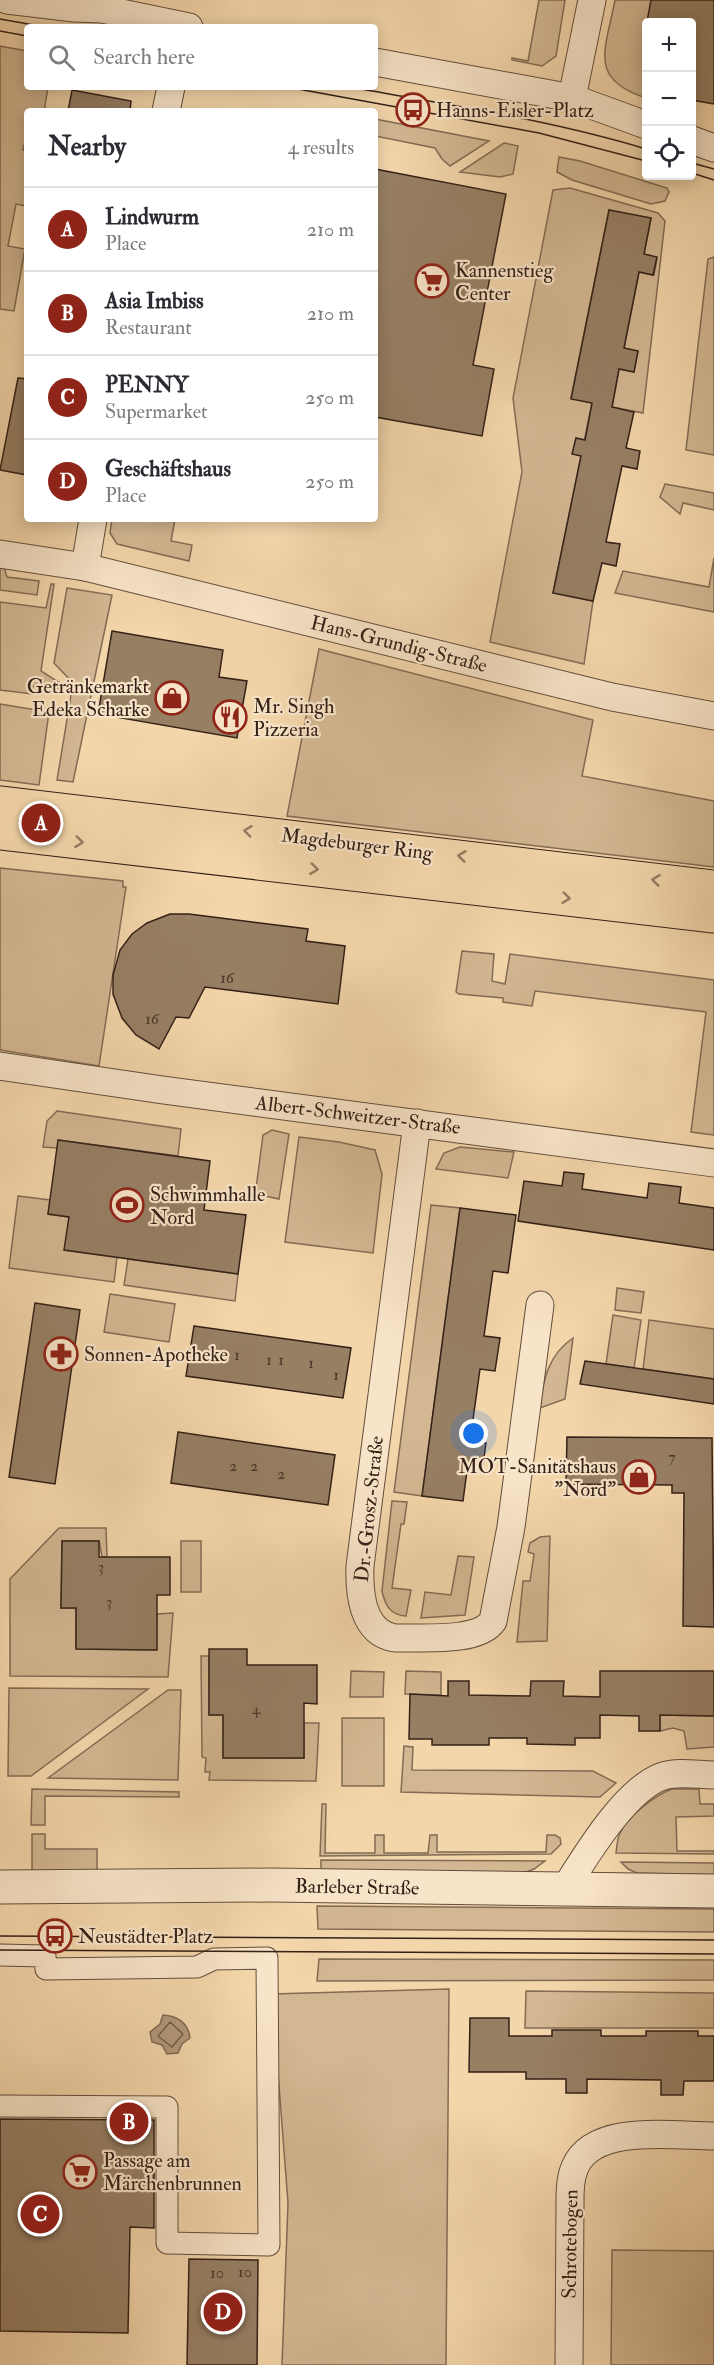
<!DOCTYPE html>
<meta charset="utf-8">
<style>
:root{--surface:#fff;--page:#f2f2f3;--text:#2b2b33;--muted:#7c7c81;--line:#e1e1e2;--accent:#8f2418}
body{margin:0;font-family:"IM FELL Double Pica",serif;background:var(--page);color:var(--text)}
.controls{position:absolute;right:18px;top:18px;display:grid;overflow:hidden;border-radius:6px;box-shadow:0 3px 15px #0003}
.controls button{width:54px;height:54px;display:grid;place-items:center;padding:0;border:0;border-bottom:2px solid var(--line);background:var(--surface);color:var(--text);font:30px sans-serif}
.you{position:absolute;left:474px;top:1434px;width:21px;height:21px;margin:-15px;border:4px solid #fff;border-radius:50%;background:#1a73e8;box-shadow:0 0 0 9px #1a73e833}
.badge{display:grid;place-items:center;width:39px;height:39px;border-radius:50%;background:var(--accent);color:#fff;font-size:20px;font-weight:700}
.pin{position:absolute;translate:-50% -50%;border:3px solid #fff;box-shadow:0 2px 6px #0006}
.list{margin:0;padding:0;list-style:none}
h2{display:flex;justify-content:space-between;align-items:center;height:78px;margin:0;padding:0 24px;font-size:26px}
h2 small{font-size:20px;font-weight:400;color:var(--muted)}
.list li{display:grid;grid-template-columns:39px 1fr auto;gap:18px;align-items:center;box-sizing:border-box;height:84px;padding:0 24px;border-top:2px solid var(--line)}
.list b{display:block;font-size:22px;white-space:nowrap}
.list p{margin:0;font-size:20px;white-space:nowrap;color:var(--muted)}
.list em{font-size:20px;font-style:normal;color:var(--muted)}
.icon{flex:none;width:33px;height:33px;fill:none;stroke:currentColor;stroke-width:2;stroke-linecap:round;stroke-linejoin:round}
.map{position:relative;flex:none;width:714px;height:2365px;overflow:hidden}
.search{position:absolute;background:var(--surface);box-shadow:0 3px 15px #0003;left:24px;top:24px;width:354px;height:66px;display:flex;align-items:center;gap:15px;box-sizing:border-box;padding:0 21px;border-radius:6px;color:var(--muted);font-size:22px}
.panel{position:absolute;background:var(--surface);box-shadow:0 3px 15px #0003;left:24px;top:108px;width:354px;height:414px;border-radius:6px}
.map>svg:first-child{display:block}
.green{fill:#d3b792;stroke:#836c54;stroke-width:1.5}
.water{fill:#b29879;stroke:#7f6852;stroke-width:1.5}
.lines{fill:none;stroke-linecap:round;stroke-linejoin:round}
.shore{stroke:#725c48;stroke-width:1.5}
.building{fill:#977f64;stroke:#332017;stroke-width:1.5}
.pedestrian-casing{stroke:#634e3c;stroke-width:23}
.minor-casing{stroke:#634e3c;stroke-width:29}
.tertiary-casing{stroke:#634e3c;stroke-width:35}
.trunk-casing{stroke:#332017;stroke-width:35}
.pedestrian{stroke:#f8e4c8;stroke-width:21}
.minor{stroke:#f8e4c8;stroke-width:27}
.tertiary{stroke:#f8e4c8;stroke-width:33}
.trunk{stroke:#f4d6ab;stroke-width:33}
.tram{stroke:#332017;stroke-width:1.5}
.oneway{stroke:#947b61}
.labels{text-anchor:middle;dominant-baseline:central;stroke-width:4.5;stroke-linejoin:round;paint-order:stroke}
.number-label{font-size:16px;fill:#4c382a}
.poi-label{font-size:20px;fill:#332017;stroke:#f8e4c8;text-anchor:start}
.street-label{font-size:20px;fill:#332017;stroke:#f8e4c8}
</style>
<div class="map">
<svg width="714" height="2365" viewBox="0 0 714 2365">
<rect width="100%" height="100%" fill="#f4d6ab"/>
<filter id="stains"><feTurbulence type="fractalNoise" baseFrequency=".00333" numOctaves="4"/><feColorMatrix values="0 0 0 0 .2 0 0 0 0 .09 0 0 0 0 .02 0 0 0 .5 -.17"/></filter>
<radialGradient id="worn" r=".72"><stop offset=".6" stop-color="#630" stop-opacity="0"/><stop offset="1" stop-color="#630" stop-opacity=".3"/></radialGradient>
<g class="green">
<polygon points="539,0 565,0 556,56 542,66 512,60 512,58 528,61"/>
<path d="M615,0h44l-11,17 -5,23 3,1v57c-59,-19 -40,-49 -31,-98z"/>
<polygon points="0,46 27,51 27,87 48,87 44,111 27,111 27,132 23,150 27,151 27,206 16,204 8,246 25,249 14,311 0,309"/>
<polygon points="375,119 489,141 450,166 442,159 435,148 375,136"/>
<polygon points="504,143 518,146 513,174 500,177 460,172"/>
<polygon points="559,157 580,161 667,188 669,192 665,201 651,204 572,180 557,172"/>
<polygon points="570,188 658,213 665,221 643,413 612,407 619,369 634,371 638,351 624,348 639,272 654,275 657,258 644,254 651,218 609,210 571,398 592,403 553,593 593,601 584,664 490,642 522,472 513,398 553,190"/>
<polygon points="714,257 714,455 686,450 708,259"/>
<polygon points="665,484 714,493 714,510 683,503 680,514 660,497"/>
<polygon points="112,519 175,519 171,541 192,545 189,561 117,544 110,533"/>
<polygon points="714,558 714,612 615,593 623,571 709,587"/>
<polygon points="0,566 4,567 7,577 39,581 37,595 0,590"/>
<polygon points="51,584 54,584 41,671 60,683 58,689 33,686 32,694 0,690 0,602 46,608"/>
<polygon points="67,588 112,595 73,782 57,780 73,683 54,663"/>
<polygon points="319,649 593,720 582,776 714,801 714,867 287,816"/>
<polygon points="0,704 49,712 39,785 0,780"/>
<polygon points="0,868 123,881 123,887 126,887 99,1066 0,1050"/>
<polygon points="462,951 494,954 492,981 505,984 510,954 714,980 714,1135 691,1132 706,1012 535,991 532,1006 503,1002 503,998 459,994 456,992"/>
<polygon points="57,1111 181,1129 178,1156 59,1140 57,1148 43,1147 47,1121"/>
<polygon points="272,1130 289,1134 279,1199 261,1195 256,1189 263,1135"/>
<polygon points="299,1137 339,1142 375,1150 382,1174 373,1253 285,1242"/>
<polygon points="460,1147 514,1152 508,1178 436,1169 444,1153"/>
<polygon points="18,1196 50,1200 48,1214 69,1217 65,1250 117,1257 114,1282 9,1268"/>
<polygon points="431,1205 460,1208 422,1496 394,1492"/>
<polygon points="128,1259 238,1274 235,1301 124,1285"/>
<polygon points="617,1288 644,1292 641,1313 615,1310"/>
<polygon points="110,1294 175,1304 169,1342 104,1332"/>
<polygon points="613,1315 641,1320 634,1368 606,1364"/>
<polygon points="649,1320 714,1329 714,1379 643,1369"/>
<path d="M573,1338l-8,61 -25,9c3,-28 8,-53 33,-70z"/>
<path d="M392,1501l15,1 -3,22h-3l-9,64 19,2 -5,26c-16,-1 -21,-11 -24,-25z"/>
<polygon points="59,1528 106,1528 107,1557 102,1557 99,1541 62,1541 61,1608 76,1608 76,1649 156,1650 157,1614 173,1613 168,1677 10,1676 10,1579"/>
<polygon points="550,1536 547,1641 517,1642 523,1581 530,1581 534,1554 528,1552 530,1543 540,1537"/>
<rect x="181" y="1541" width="20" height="51"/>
<polygon points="458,1556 474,1557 465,1615 421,1618 425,1592 451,1595"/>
<polygon points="201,1656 209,1656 209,1715 223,1715 223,1758 304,1758 304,1723 319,1723 316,1781 209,1780 210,1772 205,1772 206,1758 202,1757"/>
<polygon points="351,1671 384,1672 383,1697 350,1697"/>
<polygon points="406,1671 441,1672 441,1695 405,1694"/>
<polygon points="9,1688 148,1689 31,1776 8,1776"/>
<polygon points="168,1690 181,1690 178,1780 48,1778"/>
<polygon points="660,1715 714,1716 714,1747 687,1749 684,1731 673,1728 660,1731"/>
<rect x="342" y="1718" width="42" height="68"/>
<polygon points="404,1746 413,1747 412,1770 593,1771 616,1783 600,1797 401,1792"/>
<polygon points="32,1789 179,1792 179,1797 45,1796 45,1825 31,1825"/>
<path d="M672,1789h27l1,15h14v12l-38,1 1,34h37v3l-98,-1c1,-6 1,-14 4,-20 7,-16 35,-38 52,-44z"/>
<polygon points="322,1804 326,1804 325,1853 375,1853 375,1835 384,1835 384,1853 428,1853 430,1835 437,1835 437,1852 546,1852 547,1835 555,1835 560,1838 561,1844 551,1854 320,1856"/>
<polygon points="32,1834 45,1834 45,1849 97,1849 97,1872 32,1871"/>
<polygon points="321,1860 545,1861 534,1869 521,1874 321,1871"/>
<polygon points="621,1862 714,1863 714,1875 637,1873 628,1869"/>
<polygon points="317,1906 714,1909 714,1932 318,1929"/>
<polygon points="319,1959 714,1960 714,1980 317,1981"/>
<polygon points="449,1989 446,2365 282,2365 288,2203 272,1994"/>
<polygon points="526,1991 714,1993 714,2028 525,2028"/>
<polygon points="612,2250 714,2251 714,2365 611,2365"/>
</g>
<path class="water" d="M163,2015c15,1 25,8 27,23l-8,6 -4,9 -11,1 -5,-9 -10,-3 -2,-10 10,-8z"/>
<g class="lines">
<polygon class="shore" points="170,2022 183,2034 172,2047 158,2036"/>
</g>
<g class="building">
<polygon points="651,0 714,0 714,104 692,100 692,22 647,22"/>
<polygon points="72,90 131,101 130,111 68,111"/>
<polygon points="375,169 506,194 473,365 494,369 482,436 375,417"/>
<polygon points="609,210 651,218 644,254 657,257 653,275 639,272 624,348 638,351 634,372 619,369 612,407 634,412 626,448 640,451 637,469 622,466 606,542 620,544 616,566 602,563 593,601 553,593 581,456 572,454 576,438 585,440 592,403 571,399"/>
<polygon points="18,378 27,379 27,475 0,470"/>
<polygon points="112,631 223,650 219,677 247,681 237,738 98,714"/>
<polygon points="170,914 189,914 308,929 306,941 345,946 338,1004 205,987 189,1018 176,1017 159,1049 136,1035 122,1018 113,994 113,975 120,950 132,934 147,923"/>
<polygon points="58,1140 210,1161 204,1210 246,1215 238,1274 64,1250 69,1217 48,1214"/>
<polygon points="564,1172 584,1174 582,1189 647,1198 649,1183 681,1187 679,1203 714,1208 714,1250 518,1221 524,1181 562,1186"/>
<polygon points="460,1208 516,1215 508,1273 493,1271 484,1336 500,1338 495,1371 480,1369 470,1441 486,1443 483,1465 468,1463 463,1501 422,1496"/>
<polygon points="35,1303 80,1310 55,1484 9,1477"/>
<polygon points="194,1326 351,1348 343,1398 186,1376"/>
<polygon points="585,1361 714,1379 714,1404 580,1384"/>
<polygon points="178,1432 335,1455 328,1505 171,1483"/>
<polygon points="567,1437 712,1438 714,1627 683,1626 684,1493 672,1493 672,1485 566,1484"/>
<polygon points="62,1541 99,1541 99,1557 170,1557 170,1595 157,1595 157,1650 76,1649 76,1608 61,1608"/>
<polygon points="209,1649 247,1649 247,1665 317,1665 317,1704 304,1703 304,1758 223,1758 223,1715 209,1715"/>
<polygon points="600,1671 714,1671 714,1716 660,1715 660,1731 639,1731 639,1716 600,1715 600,1738 575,1738 575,1745 527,1744 527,1738 489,1738 489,1745 432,1745 432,1739 409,1739 410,1694 448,1696 448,1681 469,1681 469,1695 530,1696 531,1681 564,1681 563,1696 600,1697"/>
<polygon points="470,2018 509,2018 509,2036 552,2036 552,2030 601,2030 601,2036 646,2036 646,2031 698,2031 698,2036 714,2036 714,2081 684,2081 683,2095 661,2095 661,2080 587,2079 587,2093 566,2093 566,2079 526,2079 526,2072 469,2072"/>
<polygon points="0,2119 154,2120 154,2228 130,2227 128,2333 0,2331"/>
<polygon points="189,2259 258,2260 257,2365 187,2365"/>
</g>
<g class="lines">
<defs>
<polyline id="pedestrian" points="0,1955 45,1956 46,1969 197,1967 214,1959 267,1958 269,2245 167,2243 167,2107 0,2106"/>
<g id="minor">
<polyline points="7,0 74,8 102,9 189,27"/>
<polyline points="375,62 572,98 646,125"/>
<polyline points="572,98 592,0"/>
<polyline points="166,111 171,87"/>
<polyline points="692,140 714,148"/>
<polyline points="0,554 85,567 612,697 714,716"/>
<polyline points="85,567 93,519"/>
<polyline points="0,1066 163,1090 714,1163"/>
<path d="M417,1123l-57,443c-1,26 2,67 35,72 25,-1 83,5 98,-17l18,-94 29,-222"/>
<path d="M564,1890c21,-33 61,-101 99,-114 15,-5 36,-1 51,-1"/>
<path d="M569,2365l1,-161c0,-13 0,-25 5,-37 19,-44 99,-31 139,-31"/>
</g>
<polyline id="tertiary" points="0,1887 271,1885 714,1891"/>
<g id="trunk">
<polyline points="0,803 714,887"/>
<polyline points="0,833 714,916"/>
</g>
</defs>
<use href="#pedestrian" class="pedestrian-casing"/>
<use href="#minor" class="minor-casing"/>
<use href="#tertiary" class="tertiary-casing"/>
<use href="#trunk" class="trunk-casing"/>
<use href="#pedestrian" class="pedestrian"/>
<use href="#minor" class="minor"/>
<use href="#tertiary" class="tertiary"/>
<use href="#trunk" class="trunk"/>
<g class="tram">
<polyline points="0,19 45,27"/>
<polyline points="0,31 27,36"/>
<polyline points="287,87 539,133 646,161"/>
<path d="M350,87c99,18 200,33 296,62"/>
<polyline points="692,163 714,169"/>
<polyline points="692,173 714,180"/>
<polyline points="0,1936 714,1940"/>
<polyline points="0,1950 714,1954"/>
</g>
</g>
<defs><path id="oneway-chevron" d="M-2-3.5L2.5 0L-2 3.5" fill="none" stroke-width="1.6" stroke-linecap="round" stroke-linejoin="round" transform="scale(1.5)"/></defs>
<g class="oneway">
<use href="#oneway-chevron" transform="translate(248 831) rotate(-173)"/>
<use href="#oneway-chevron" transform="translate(79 842) rotate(7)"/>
<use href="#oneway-chevron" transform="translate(462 856) rotate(-173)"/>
<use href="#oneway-chevron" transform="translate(314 869) rotate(7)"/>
<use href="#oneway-chevron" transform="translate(656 880) rotate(-173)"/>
<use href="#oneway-chevron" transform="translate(566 898) rotate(6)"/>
</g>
<defs>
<symbol id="bus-ring" viewBox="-11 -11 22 22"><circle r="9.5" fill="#f8e4c8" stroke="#8f2418" stroke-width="1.5"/><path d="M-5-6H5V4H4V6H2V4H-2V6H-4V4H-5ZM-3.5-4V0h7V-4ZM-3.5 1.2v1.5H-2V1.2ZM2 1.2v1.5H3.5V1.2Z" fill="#8f2418"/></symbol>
<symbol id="supermarket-ring" viewBox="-11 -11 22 22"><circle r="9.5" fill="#f8e4c8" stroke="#8f2418" stroke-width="1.5"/><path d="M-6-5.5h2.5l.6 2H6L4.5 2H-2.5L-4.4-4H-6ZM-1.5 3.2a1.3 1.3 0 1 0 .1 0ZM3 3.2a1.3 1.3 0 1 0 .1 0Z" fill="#8f2418"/></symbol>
<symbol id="shop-ring" viewBox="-11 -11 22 22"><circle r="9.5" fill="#f8e4c8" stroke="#8f2418" stroke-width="1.5"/><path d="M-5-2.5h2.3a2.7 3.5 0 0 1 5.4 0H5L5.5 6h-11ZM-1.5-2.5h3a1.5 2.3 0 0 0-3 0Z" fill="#8f2418"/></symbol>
<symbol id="restaurant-ring" viewBox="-11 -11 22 22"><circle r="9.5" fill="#f8e4c8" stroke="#8f2418" stroke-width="1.5"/><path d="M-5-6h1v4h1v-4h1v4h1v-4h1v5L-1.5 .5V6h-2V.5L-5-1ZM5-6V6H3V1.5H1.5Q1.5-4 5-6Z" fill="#8f2418"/></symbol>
<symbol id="stadium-ring" viewBox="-11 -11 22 22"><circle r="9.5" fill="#f8e4c8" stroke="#8f2418" stroke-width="1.5"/><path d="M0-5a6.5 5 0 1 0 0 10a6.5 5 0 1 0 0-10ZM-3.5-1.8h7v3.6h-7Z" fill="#8f2418"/></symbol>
<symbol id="pharmacy-ring" viewBox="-11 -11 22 22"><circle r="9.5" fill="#f8e4c8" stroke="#8f2418" stroke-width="1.5"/><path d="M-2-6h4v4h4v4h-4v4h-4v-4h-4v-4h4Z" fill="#8f2418"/></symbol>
</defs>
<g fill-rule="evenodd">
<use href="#bus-ring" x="394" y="91" width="38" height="38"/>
<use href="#supermarket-ring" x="413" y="262" width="38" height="38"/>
<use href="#shop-ring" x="153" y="679" width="38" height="38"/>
<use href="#restaurant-ring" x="211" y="698" width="38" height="38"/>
<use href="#stadium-ring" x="108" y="1186" width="38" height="38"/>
<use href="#pharmacy-ring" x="42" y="1335" width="38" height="38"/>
<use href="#shop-ring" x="620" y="1458" width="38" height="38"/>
<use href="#bus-ring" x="36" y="1917" width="38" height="38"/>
<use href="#supermarket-ring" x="61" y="2153" width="38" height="38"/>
</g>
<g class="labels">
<g class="number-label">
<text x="227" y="978">16</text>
<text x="152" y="1019">16</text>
<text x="237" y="1355">1</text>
<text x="269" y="1360">1</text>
<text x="281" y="1360">1</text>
<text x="311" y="1363">1</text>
<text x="336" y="1375">1</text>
<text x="672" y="1457">7</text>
<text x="233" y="1466">2</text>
<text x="254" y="1466">2</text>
<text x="281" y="1474">2</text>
<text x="101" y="1567">3</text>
<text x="109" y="1602">3</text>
<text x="256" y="1709">4</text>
<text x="245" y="2272">10</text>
<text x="217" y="2273">10</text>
</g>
<g class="poi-label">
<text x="436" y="110">Hanns-Eisler-Platz</text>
<text x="455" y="270">Kannenstieg<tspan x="455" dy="23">Center</tspan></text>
<text x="149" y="686" text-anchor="end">Getränkemarkt<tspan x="149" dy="23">Edeka Scharke</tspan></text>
<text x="253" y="706">Mr. Singh<tspan x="253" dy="23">Pizzeria</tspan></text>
<text x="150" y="1194">Schwimmhalle<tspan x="150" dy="23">Nord</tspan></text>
<text x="84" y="1354">Sonnen-Apotheke</text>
<text x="616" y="1466" text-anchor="end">MOT-Sanitätshaus<tspan x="616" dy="23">"Nord"</tspan></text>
<text x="78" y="1936">Neustädter Platz</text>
<text x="103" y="2160">Passage am<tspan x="103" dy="23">Märchenbrunnen</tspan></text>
</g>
<g class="street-label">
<text transform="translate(399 644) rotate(14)">Hans-Grundig-Straße</text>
<text transform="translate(357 844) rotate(7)">Magdeburger Ring</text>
<text transform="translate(358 1115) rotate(7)">Albert-Schweitzer-Straße</text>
<text transform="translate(369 1509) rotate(-84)">Dr.-Grosz-Straße</text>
<text transform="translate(357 1887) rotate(1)">Barleber Straße</text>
<text transform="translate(570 2244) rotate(-89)">Schrotebogen</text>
</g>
</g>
<rect width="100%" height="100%" filter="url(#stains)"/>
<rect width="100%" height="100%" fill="url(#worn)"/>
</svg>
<div class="controls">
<button>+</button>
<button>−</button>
<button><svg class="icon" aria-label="locate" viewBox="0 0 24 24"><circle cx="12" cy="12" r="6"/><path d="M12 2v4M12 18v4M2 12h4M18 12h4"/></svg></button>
</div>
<div class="you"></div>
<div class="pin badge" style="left:41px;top:823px">A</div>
<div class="pin badge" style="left:129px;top:2122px">B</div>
<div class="pin badge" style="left:40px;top:2214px">C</div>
<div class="pin badge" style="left:223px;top:2312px">D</div>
<div class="search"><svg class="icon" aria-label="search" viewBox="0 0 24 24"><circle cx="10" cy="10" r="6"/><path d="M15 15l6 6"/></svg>Search here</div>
<section class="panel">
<h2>Nearby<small>4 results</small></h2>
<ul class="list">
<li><span class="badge">A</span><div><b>Lindwurm</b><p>Place</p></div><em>210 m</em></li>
<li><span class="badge">B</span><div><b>Asia Imbiss</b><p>Restaurant</p></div><em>210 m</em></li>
<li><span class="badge">C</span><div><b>PENNY</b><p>Supermarket</p></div><em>250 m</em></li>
<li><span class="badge">D</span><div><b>Geschäftshaus</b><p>Place</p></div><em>250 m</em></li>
</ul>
</section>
</div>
